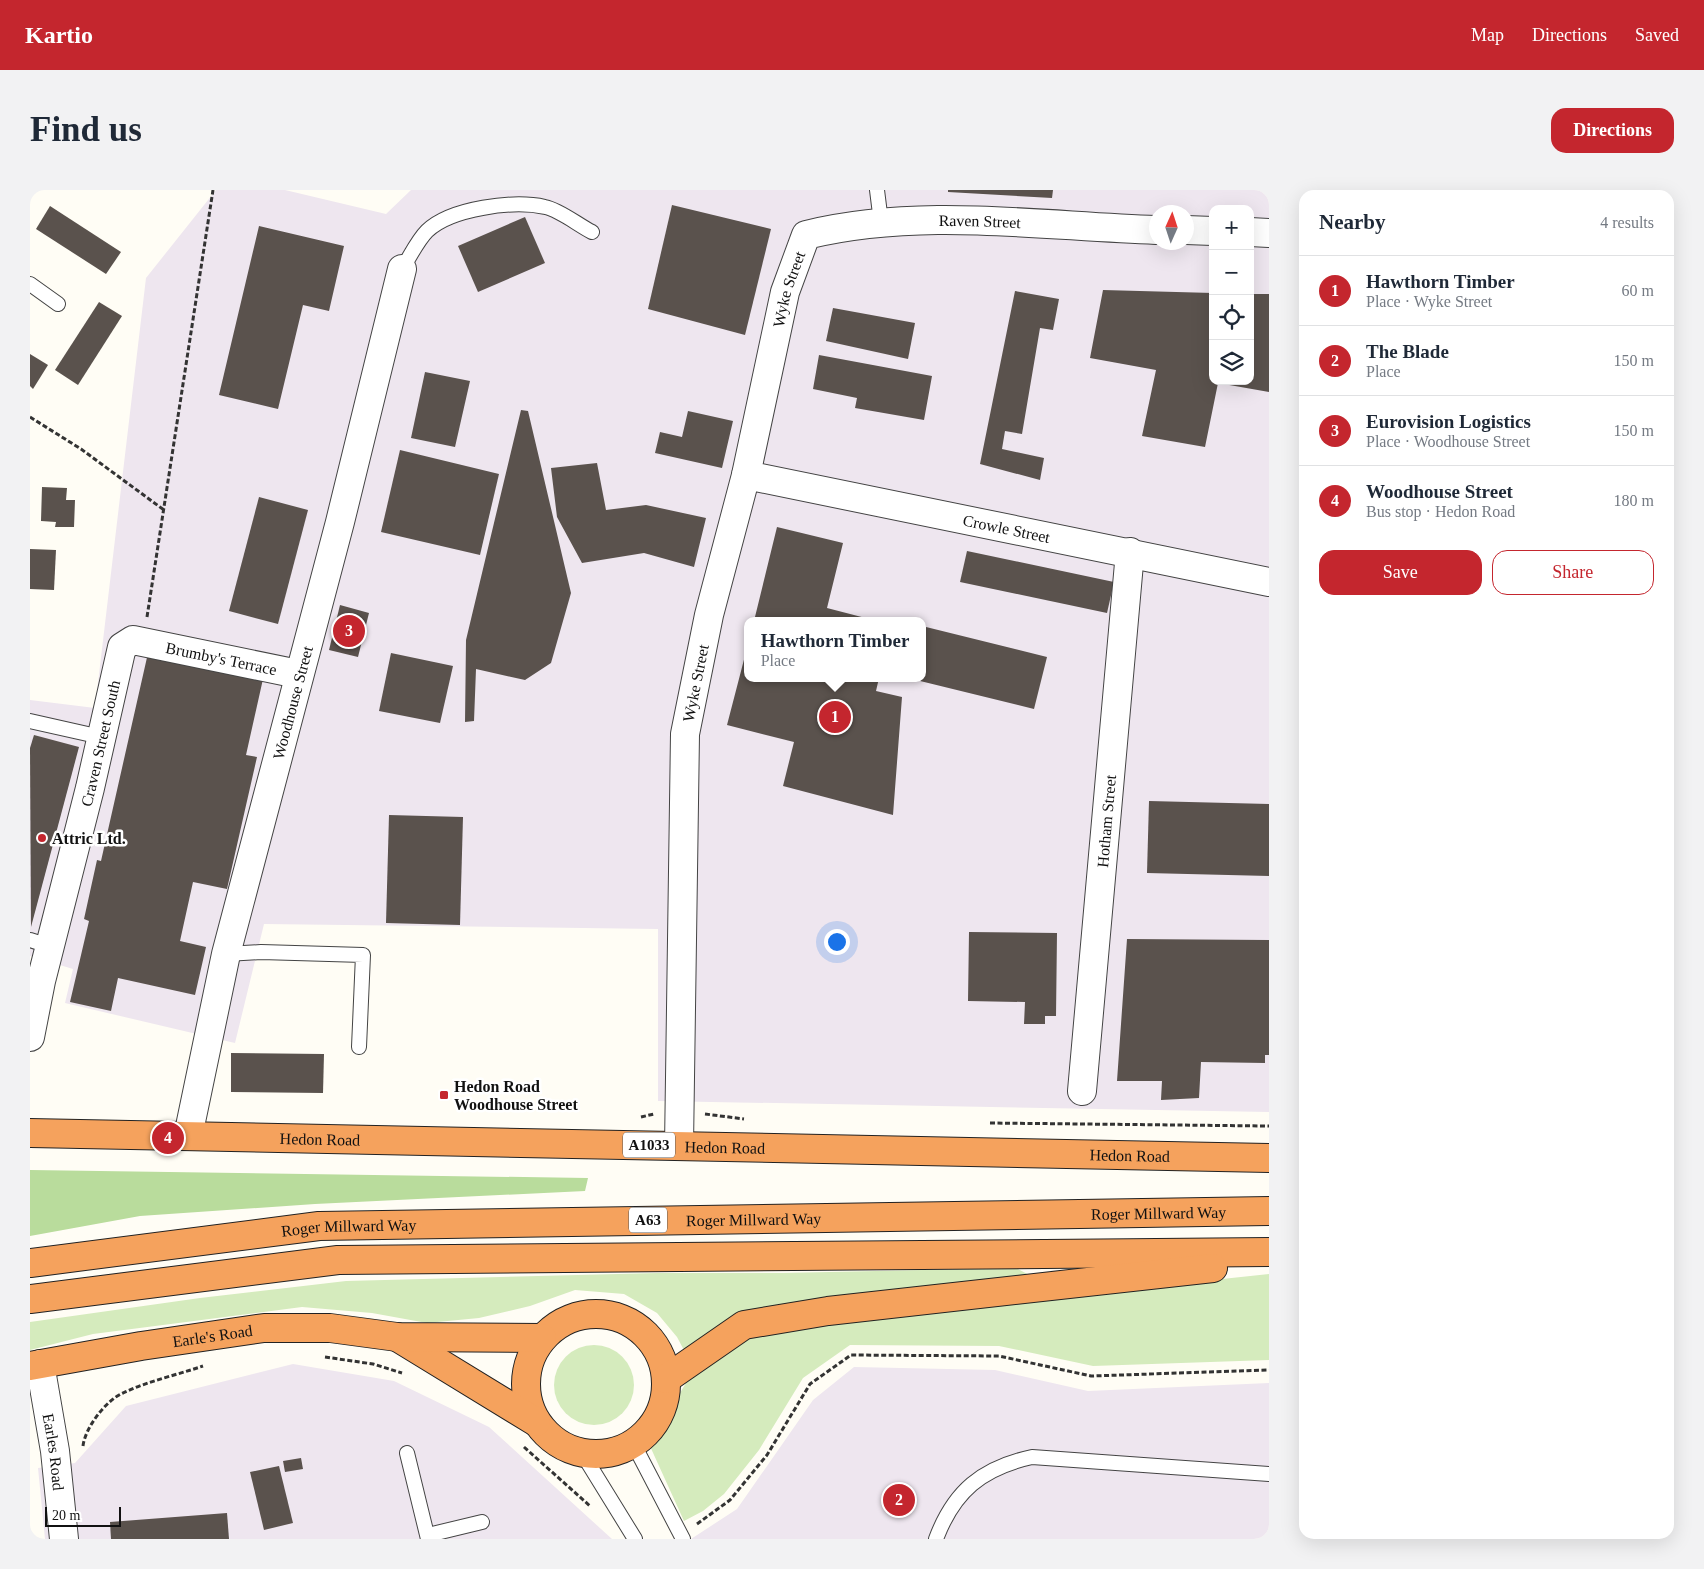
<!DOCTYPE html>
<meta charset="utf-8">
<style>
:root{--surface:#fff;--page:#f2f2f3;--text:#1f2937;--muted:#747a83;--line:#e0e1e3;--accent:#c4262e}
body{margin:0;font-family:Georgia,serif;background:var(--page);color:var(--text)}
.controls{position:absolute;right:15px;top:15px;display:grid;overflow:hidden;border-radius:10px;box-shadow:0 5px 20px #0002}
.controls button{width:45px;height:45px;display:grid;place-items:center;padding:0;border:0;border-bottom:1px solid var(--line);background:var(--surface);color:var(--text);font:25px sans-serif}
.compass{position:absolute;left:1119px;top:15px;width:45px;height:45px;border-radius:50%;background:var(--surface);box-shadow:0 5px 20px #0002;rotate:3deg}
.scale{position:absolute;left:15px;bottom:12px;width:76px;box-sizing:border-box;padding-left:5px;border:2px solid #111;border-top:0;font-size:14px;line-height:18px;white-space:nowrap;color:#111;-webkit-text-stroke:4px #fff;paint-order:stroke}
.you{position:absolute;left:806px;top:751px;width:18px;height:18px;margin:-12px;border:4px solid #fff;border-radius:50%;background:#1a73e8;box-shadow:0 0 0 8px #1a73e833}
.badge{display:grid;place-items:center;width:32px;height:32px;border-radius:50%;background:var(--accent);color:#fff;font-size:16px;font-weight:700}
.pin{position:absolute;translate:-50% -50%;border:2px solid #fff;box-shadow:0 1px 5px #0006}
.popup{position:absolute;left:714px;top:427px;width:182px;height:65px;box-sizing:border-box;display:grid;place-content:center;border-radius:10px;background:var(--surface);filter:drop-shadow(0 1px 4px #0005);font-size:16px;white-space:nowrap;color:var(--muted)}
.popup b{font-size:19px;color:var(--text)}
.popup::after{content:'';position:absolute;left:50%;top:100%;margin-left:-10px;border:10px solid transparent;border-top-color:var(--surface)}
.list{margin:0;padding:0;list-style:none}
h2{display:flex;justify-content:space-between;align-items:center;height:65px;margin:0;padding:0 20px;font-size:21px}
h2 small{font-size:16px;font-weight:400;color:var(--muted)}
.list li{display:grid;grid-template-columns:32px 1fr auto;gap:15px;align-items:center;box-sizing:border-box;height:70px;padding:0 20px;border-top:1px solid var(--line)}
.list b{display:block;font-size:19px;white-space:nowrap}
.list p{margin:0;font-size:16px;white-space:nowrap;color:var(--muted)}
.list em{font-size:16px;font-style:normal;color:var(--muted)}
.actions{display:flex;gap:10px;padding:15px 20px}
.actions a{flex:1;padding:11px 0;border:1px solid var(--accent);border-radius:15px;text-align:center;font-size:18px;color:var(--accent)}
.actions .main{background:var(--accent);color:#fff}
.icon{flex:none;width:28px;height:28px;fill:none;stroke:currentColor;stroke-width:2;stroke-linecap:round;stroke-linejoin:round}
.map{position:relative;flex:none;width:1239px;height:1349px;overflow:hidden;border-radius:15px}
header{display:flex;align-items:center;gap:30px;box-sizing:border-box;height:70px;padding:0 25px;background:var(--accent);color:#fff}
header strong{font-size:24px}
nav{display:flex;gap:28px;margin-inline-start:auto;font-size:18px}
.intro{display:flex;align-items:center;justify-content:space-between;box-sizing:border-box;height:120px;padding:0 30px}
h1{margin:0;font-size:35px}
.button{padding:12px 22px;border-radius:15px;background:var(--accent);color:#fff;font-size:18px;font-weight:700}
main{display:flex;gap:30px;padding:0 30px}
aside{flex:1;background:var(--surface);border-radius:15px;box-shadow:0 5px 20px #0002}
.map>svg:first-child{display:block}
.industrial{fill:#eee6ef;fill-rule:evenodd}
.green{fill:#d5ebbd}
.forest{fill:#b9dc9c}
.building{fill:#5a524d}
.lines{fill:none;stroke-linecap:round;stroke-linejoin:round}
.lane-casing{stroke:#444;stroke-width:16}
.street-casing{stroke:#444;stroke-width:30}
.highway-casing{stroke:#222;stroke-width:30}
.path{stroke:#333;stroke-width:3;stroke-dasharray:5 2.5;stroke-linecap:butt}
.lane{stroke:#fff;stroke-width:14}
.street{stroke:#fff;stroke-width:28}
.highway{stroke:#f5a25d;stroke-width:28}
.poi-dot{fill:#c4262e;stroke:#fff;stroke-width:2}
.labels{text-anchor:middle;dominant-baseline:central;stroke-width:5;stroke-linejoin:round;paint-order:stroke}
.shield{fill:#fff;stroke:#585858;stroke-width:1}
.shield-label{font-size:15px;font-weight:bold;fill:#111}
.street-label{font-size:16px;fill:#111;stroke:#fff}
.poi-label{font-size:16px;font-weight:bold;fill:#111;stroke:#fff;text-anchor:start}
</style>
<header>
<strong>Kartio</strong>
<nav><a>Map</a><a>Directions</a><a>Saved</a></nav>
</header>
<div class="intro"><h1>Find us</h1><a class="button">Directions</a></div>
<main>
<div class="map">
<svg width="1239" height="1349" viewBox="0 0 1239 1349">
<rect width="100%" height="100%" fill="#fffdf5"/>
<g class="industrial">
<path d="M186,0h69l101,24 25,-24h858v922l-611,-11v-172l-394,-5 -29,119 -170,-40 8,-34 -43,-13v-256l65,8 51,-430zM1183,19h37v172h-37zM1126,22h30v30h-30zM718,431h174v57h-174z"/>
<polygon points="263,1174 364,1191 459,1237 582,1349 15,1349 8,1278 45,1273 96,1216"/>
<polygon points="824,1177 965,1180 1058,1201 1239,1193 1239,1349 661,1349 707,1319 783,1210"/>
</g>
<g class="green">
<polygon points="986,1078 1003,1087 855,1103 656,1164 647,1147 627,1123 594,1104 545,1100 500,1116 449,1128 397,1133 342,1123 272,1117 63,1144 0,1160 0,1132 170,1108 316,1091 628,1083 753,1083"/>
<polygon points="1239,1084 1239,1170 1063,1176 969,1156 820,1155 773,1188 729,1260 694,1304 673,1321 654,1331 619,1254 656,1193 715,1147 798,1131"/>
<circle cx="564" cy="1195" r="40"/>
</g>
<polygon class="forest" points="0,980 558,988 555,1001 285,1014 110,1026 0,1046"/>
<g class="building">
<polygon points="918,0 1023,0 1022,8 918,2"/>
<polygon points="642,15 741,39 715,145 618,119"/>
<polygon points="20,16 91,62 76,84 6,39"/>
<polygon points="495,27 515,73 448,102 428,56"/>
<polygon points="229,36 314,56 299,121 273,115 248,219 189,205"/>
<polygon points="1073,100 1183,103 1183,191 1220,191 1220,104 1239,104 1239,202 1188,193 1175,257 1112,246 1126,180 1060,168"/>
<polygon points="985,101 1029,109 1023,140 1010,138 992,244 975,241 972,259 1014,268 1010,290 950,274"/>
<polygon points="69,112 92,126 48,195 25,180"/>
<polygon points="803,118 885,133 878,169 796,151"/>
<polygon points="0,164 18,175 3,199 0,196"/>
<polygon points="789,165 902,186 894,230 825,218 827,208 783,199"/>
<polygon points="395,182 440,191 425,257 381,248"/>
<polygon points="491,220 498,221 541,403 521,473 495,490 446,479 444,531 435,532 436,450"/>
<polygon points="658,221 703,231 692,278 625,263 630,242 652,247"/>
<polygon points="370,260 469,284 450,365 351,342"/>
<polygon points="567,273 576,320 616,315 676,328 664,377 614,363 552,373 527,327 521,278"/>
<polygon points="12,297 37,298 36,310 45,310 44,337 25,337 26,332 11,331"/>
<polygon points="229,307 278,320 248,434 199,421"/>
<polygon points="747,337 813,353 797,418 847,431 724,431"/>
<polygon points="0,359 26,360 24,400 0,399"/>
<polygon points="937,361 1084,392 1077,423 930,392"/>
<polygon points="310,415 339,423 328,467 299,460"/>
<polygon points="892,436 1017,467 1004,519 882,489 892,488"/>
<polygon points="717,458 718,488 849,488 846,501 872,507 863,625 753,596 764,552 697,535"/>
<polygon points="118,463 233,489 216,565 227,567 197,699 163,692 150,751 176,757 165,805 88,788 81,821 40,812 59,731 54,729 67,670 71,671"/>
<polygon points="361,463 423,476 410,533 349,521"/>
<polygon points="4,545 49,557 1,737 0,558"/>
<polygon points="1119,611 1239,614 1239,686 1117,683"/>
<polygon points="359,625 433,627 430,735 356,733"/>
<polygon points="939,742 1027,743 1026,826 1015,826 1015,834 994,834 995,812 938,811"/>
<polygon points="1097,749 1239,750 1239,865 1235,865 1235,873 1171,872 1169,908 1131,910 1132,891 1087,891"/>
<polygon points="201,863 294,864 293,903 201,902"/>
<polygon points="271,1268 273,1279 255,1282 253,1271"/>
<polygon points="249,1276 263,1333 234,1340 220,1282"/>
<polygon points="197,1323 199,1349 81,1349 80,1332"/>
</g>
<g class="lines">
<defs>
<g id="lane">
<polyline points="847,0 851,32"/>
<path d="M372,79c8,-12 15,-28 25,-38 24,-23 87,-31 118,-24 15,3 33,18 47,25"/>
<polyline points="0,94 28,114"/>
<polyline points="0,531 71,547"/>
<polyline points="0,750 19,756"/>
<polyline points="196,764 231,762 333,765 329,857"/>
<polyline points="603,1253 653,1349"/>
<polyline points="377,1263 398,1349"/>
<polyline points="552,1263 605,1349"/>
<polyline points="398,1345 452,1332"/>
<path d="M906,1349c18,-48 46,-71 96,-82l237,17"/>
</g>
<g id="street">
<polyline points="1156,40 1183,41"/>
<polyline points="1220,42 1239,43"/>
<path id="s1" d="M716,285l523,107"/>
<path id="s2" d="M0,847l11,-56 49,-193 32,-141 11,-7 165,34"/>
<path id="s3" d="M1052,901l48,-539"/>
<path id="s4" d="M158,946l38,-182 114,-432 62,-253"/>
<path id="s5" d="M649,956l6,-412 24,-119 37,-140 39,-183 21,-57c114,-28 234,-9 350,-5"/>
<path id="s6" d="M10,1174l15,87 9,88"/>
</g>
<g id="highway">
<path id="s7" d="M0,943l1239,25"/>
<path id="s8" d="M0,1073l289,-37 950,-15"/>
<polyline points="0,1109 308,1070 1239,1062"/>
<circle cx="566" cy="1194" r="70"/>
<polyline points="367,1147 506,1232"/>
<path id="s9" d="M0,1176l111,-20 123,-18h66l67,9 145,1"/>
<polyline points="636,1189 714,1135 798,1121 1183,1078"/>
</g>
</defs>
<use href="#lane" class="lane-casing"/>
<use href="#street" class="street-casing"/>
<use href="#highway" class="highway-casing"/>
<g class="path">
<polyline points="0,227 51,259 134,320"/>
<polyline points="117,427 183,0"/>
<polyline points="675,924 714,929"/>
<polyline points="611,927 624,924"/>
<polyline points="960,933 1239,936"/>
<polyline points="295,1167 343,1174 372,1183"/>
<path d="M53,1256c2,-18 23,-46 40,-53 25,-12 54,-18 80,-27"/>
<polyline points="494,1257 560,1316"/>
<polyline points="667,1334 700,1310 737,1265 780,1194 821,1165 969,1166 1061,1186 1239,1180"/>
</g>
<use href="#lane" class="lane"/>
<use href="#street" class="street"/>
<use href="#highway" class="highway"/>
</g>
<g class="poi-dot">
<circle cx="12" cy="648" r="5"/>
<rect x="409" y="900" width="10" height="10" rx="2.5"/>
</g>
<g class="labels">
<g class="shield">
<rect x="593" y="942.5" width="52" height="25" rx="4"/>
<rect x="599" y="1017.5" width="38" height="25" rx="4"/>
</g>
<g class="shield-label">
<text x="619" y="955">A1033</text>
<text x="618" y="1030">A63</text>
</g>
<g class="street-label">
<text stroke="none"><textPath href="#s5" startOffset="1101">Raven Street</textPath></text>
<text stroke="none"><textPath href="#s5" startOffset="869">Wyke Street</textPath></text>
<text stroke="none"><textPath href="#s1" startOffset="266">Crowle Street</textPath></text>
<text stroke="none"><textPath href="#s2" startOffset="504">Brumby's Terrace</textPath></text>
<text stroke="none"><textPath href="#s5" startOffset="464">Wyke Street</textPath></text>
<text stroke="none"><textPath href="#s4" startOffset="446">Woodhouse Street</textPath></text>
<text stroke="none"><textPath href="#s2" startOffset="302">Craven Street South</textPath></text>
<text stroke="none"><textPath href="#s3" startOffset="271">Hotham Street</textPath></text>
<text stroke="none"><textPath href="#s7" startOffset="290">Hedon Road</textPath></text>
<text stroke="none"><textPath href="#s7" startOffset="695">Hedon Road</textPath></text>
<text stroke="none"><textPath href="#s7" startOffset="1100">Hedon Road</textPath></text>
<text stroke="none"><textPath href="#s8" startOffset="1131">Roger Millward Way</textPath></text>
<text stroke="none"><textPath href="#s8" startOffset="726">Roger Millward Way</textPath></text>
<text stroke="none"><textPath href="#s8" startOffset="321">Roger Millward Way</textPath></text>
<text stroke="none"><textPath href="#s9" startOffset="185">Earle's Road</textPath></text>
<text stroke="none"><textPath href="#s6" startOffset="89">Earles Road</textPath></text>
</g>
<g class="poi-label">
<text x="22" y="648">Attric Ltd.</text>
<text x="424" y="896">Hedon Road<tspan x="424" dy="18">Woodhouse Street</tspan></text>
</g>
</g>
</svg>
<div class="controls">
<button>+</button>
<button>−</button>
<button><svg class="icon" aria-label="locate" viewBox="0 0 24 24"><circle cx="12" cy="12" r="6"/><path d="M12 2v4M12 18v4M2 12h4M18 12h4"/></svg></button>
<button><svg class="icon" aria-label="layers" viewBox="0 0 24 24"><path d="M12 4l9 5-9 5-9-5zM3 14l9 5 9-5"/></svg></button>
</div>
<svg class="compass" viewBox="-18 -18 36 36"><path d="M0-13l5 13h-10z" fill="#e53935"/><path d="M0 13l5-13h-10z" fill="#747a83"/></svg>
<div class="scale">20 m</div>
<div class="you"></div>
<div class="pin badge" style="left:805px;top:527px">1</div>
<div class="popup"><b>Hawthorn Timber</b>Place</div>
<div class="pin badge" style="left:869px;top:1310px">2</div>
<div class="pin badge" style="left:319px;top:441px">3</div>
<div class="pin badge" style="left:138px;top:948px">4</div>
</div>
<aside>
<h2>Nearby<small>4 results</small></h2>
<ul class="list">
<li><span class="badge">1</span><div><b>Hawthorn Timber</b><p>Place · Wyke Street</p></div><em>60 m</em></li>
<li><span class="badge">2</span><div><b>The Blade</b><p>Place</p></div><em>150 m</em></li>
<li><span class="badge">3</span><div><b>Eurovision Logistics</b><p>Place · Woodhouse Street</p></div><em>150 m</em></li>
<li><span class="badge">4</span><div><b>Woodhouse Street</b><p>Bus stop · Hedon Road</p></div><em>180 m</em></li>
</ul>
<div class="actions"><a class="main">Save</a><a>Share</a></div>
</aside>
</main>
